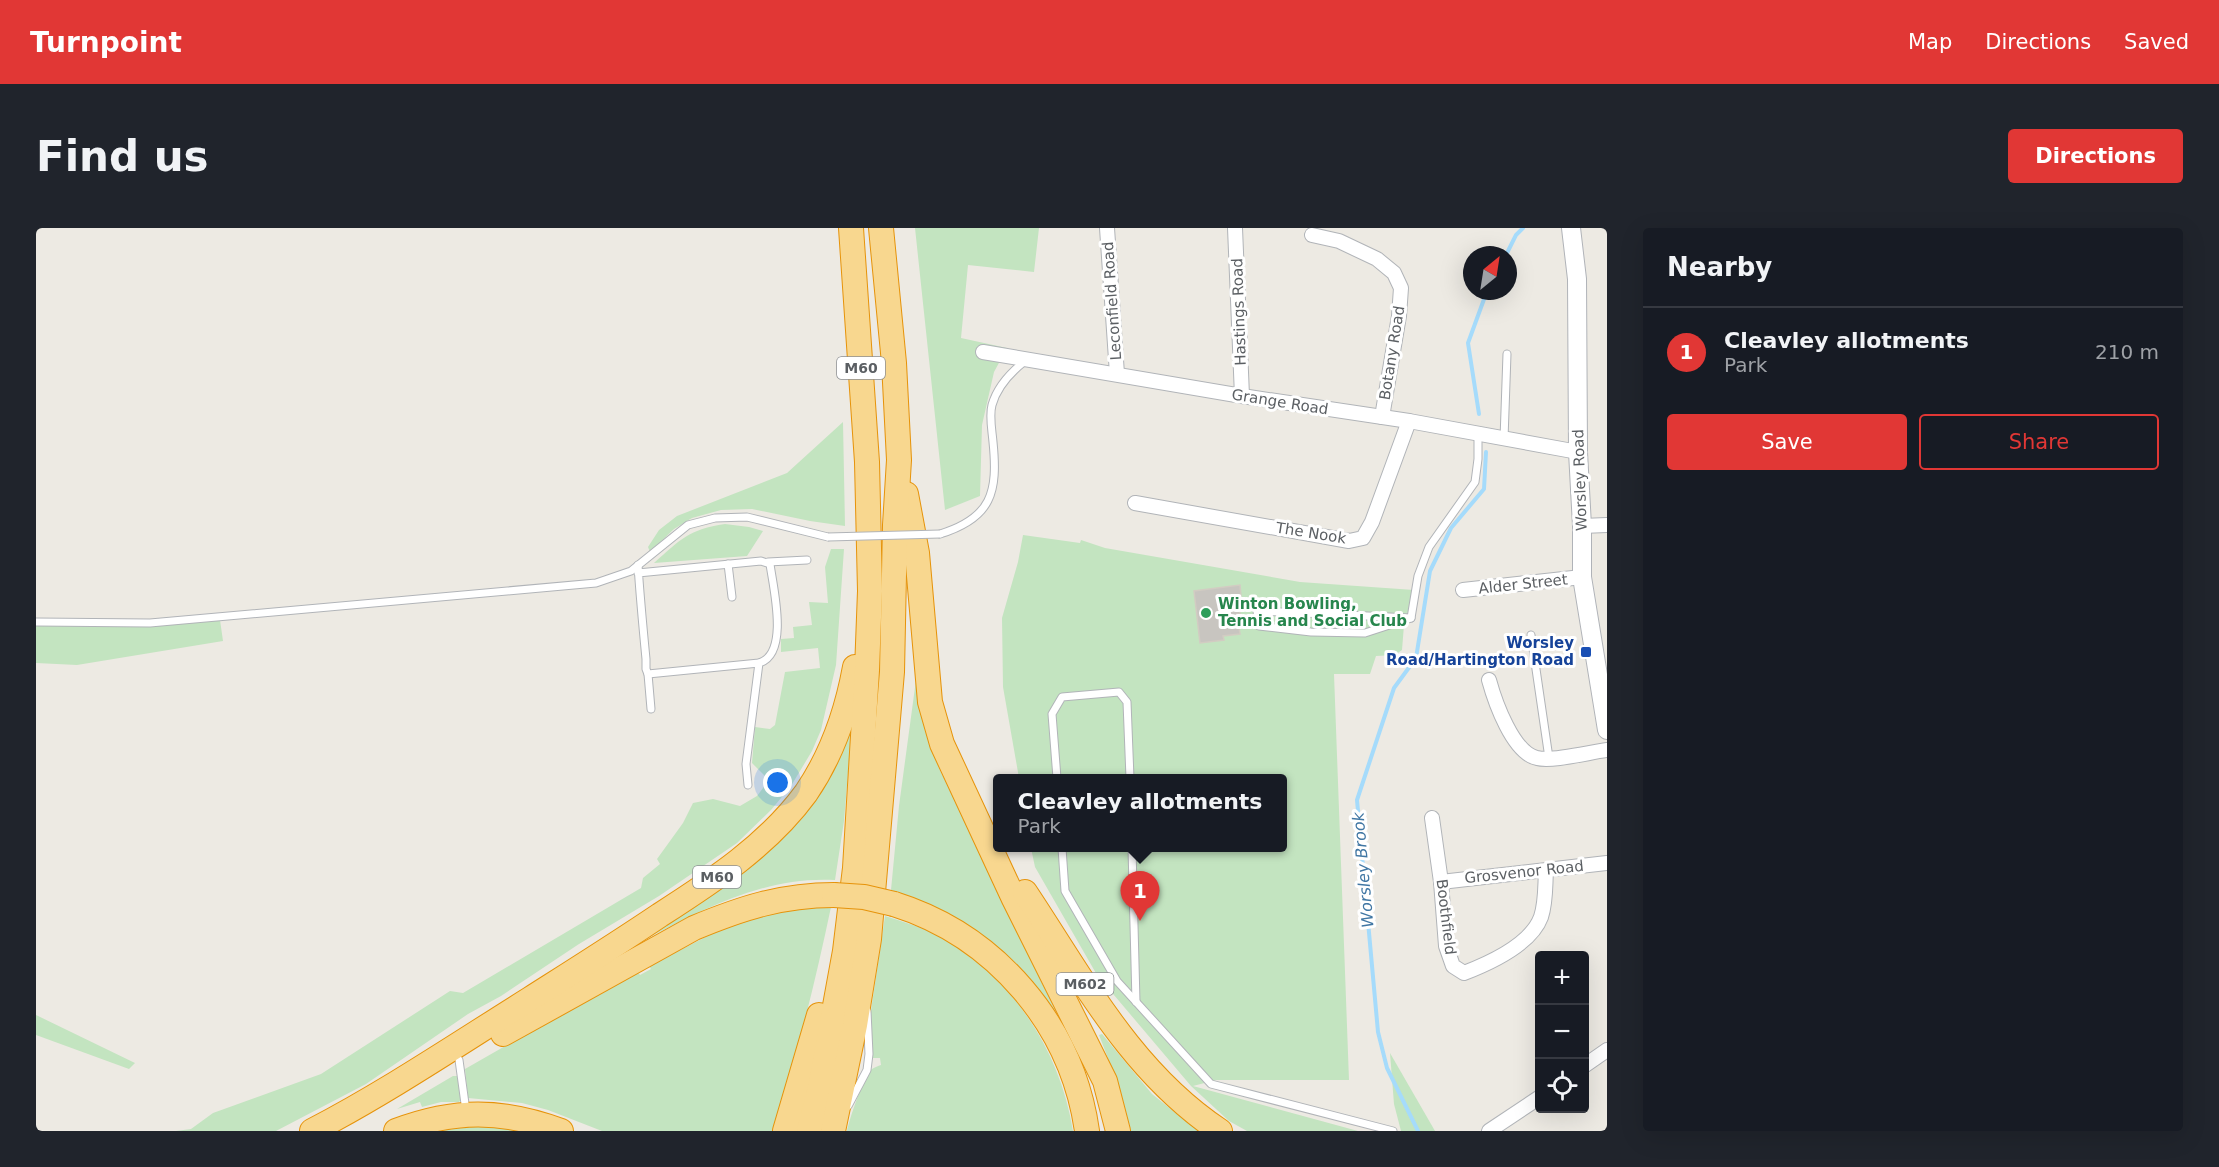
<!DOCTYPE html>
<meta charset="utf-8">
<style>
:root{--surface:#171b24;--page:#20242c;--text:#f1f3f6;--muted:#9ea1a6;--line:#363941;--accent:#e13735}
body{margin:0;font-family:"DejaVu Sans",sans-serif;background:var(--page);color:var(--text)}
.controls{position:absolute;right:18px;bottom:18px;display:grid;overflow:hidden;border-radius:6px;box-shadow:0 6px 24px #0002}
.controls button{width:54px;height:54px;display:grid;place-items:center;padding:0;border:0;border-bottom:2px solid var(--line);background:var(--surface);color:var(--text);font:30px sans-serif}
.compass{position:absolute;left:1427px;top:18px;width:54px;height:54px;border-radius:50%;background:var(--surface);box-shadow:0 6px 24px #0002;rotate:30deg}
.you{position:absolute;left:742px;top:555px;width:21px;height:21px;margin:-15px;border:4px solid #fff;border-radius:50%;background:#1a73e8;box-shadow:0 0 0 9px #1a73e833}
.badge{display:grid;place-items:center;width:39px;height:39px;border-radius:50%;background:var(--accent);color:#fff;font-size:20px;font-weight:700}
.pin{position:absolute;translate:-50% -50px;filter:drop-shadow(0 2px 3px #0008)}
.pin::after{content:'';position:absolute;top:32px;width:21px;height:18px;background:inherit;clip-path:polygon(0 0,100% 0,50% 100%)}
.popup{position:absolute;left:957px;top:546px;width:294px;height:78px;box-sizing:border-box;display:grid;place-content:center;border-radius:6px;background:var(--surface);filter:drop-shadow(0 2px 4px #0005);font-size:20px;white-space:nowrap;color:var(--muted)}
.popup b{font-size:22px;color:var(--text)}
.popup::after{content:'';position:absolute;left:50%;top:100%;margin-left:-12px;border:12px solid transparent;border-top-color:var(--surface)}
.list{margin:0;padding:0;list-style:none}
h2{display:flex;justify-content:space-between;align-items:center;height:78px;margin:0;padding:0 24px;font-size:26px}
h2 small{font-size:20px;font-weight:400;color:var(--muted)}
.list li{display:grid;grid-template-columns:39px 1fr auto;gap:18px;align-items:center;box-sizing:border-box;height:90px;padding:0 24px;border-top:2px solid var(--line)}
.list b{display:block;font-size:22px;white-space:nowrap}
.list p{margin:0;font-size:20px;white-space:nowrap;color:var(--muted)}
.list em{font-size:20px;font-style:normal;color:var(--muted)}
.actions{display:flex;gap:12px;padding:18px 24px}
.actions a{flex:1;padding:14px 0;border:2px solid var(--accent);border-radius:6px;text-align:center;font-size:21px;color:var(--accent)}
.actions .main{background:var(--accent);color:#fff}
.icon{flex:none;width:33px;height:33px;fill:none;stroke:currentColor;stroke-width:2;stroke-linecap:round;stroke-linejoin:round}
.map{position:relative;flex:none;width:1571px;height:903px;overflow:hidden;border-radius:6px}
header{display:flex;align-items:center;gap:36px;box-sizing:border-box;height:84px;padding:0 30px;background:var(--accent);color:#fff}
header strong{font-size:28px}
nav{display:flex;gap:33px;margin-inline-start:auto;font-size:21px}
.intro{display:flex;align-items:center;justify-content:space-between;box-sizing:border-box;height:144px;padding:0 36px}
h1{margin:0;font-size:42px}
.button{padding:15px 27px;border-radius:6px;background:var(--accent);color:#fff;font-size:21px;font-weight:700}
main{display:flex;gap:36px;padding:0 36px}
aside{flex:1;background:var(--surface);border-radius:6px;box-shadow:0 6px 24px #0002}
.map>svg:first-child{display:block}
.green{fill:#c3e4c0}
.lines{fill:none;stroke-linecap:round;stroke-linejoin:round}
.stream{stroke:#a5dbfb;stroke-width:4}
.building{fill:#c8c5c0;stroke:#d2ccc2;stroke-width:1.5}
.service-casing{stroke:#b1b4b8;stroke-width:9}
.minor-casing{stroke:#b1b4b8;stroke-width:16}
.secondary-casing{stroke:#b0b3b8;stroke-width:20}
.motorway-casing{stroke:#e6930a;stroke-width:26}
.service{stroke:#fff;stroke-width:7}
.minor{stroke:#fff;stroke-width:14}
.secondary{stroke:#fff;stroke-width:18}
.motorway{stroke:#f8d78f;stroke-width:24}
.service-bridge-casing{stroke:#b1b4b8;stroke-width:9;stroke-linecap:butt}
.motorway-bridge-casing{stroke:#e6930a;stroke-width:26;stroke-linecap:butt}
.service-bridge{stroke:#fff;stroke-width:7}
.motorway-bridge{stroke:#f8d78f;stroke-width:24}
.leisure-dot{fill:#2e9e5b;stroke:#fff;stroke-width:2}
.transit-dot{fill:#1a4fb4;stroke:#fff;stroke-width:2}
.labels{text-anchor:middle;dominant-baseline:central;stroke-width:6;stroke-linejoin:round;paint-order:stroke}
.shield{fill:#fff;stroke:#8c8f92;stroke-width:1.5}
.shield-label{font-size:14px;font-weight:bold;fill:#5b5f63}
.street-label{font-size:15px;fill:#5b5f63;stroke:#fff}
.leisure-label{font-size:15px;font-weight:bold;fill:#27864d;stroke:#fff;text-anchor:start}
.transit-label{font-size:15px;font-weight:bold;fill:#164399;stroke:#fff;text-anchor:end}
.water-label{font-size:16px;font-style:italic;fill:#4177a4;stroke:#fff}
</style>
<header>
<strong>Turnpoint</strong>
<nav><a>Map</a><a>Directions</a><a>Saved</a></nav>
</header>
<div class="intro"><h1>Find us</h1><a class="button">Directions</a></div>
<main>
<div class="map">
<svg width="1571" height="903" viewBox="0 0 1571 903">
<rect width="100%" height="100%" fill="#edeae3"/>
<g class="green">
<polygon points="879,0 1003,0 998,44 932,37 925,110 971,120 958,144 946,197 944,268 909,282"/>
<polygon points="807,194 809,298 774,293 716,281 685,282 656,290 638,301 614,324 612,319 623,302 641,288 751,245"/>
<path d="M689,296l24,3 14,4 -16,25 -93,7c26,-23 35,-34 71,-39z"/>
<polygon points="987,307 1044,315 1045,312 1069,320 1264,354 1378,362 1368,397 1366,422 1359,427 1340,428 1334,446 1298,446 1313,852 1180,852 1157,858 1322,903 1211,903 1193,893 1155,858 1061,747 999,639 995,620 1246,620 1246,550 983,550 967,459 966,390 982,334"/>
<polygon points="795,321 808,321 800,437 785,502 776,523 755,558 735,582 701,615 623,668 543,716 465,768 432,786 330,856 240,903 140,903 155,901 177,885 285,846 414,763 427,765 605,660 607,650 624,636 621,631 647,595 657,575 677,571 704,578 721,568 733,552 716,535 719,499 734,501 739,497 749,444 784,440 782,420 745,424 745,411 758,410 757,399 776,397 773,374 792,375 789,339"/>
<polygon points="184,392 187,413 41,437 0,435 0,397"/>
<polygon points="880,452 889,503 903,540 1026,797 897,679 855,662 863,578"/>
<path d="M818,472l-10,121 -9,59c-71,-4 -133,30 -193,61l112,-79z"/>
<path d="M795,679c-16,76 -34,150 -59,224h-170l-54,-21 -26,-7 -54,-5 -3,-29 172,-98 3,4 11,-6 -2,-3 80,-41 54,-16z"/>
<path d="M849,688c13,4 26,8 39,13 81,37 135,115 149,202h-226c2,-11 17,-56 25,-62 3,-2 6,-3 9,-4l-1,-7h-8l-1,-48z"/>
<polygon points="0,787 99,835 93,841 0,807"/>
<polygon points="1066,806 1116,866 1162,903 1095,903 1084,861 1063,807"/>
<polygon points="1354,825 1399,903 1365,903 1358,876"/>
<polygon points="417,848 423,848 426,870 423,874 405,874 386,879 384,874 361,881"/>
<polygon points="445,896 495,903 385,903"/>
</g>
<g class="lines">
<g class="stream">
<polyline points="1470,27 1480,7 1487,0"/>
<polyline points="1443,186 1432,115 1451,63"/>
<polyline points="1382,903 1351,840 1342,804 1321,572 1358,460 1380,430 1394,343 1415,300 1448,261 1450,224"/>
</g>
</g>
<polygon class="building" points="1204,357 1205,368 1202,369 1204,386 1201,386 1204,406 1187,408 1188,412 1164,415 1158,363"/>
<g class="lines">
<defs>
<g id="service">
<polyline points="1468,211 1471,126"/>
<path d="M904,306c52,-16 58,-42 53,-92 -1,-12 -4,-26 -1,-37 5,-18 19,-33 33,-44"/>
<polyline points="732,334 771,332"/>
<polyline points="692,336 696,369"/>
<path d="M602,337c2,32 5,63 8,94v10l2,5 111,-11c31,-9 14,-76 11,-99l-9,-3 -123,12"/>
<polygon points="1221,383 1375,390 1329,405 1275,404 1223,398"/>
<polyline points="1375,390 1382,348 1393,319 1439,254 1442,231 1442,206"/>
<polyline points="0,394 114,395 560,355 595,343 652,297 679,290 711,289 792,309"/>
<polyline points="1495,407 1513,530"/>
<polyline points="612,446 615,481"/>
<polyline points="1021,550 1016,486 1026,469 1083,464 1091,474 1094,550"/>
<polyline points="712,557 710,536 723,435"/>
<polyline points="1026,620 1029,663 1081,753 1175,856 1357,903"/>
<polyline points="1096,620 1100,774"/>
<polyline points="423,832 430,883"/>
<polyline points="812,878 831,842 833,826 831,783"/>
</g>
<g id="minor">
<polyline points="1071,0 1081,146"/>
<polyline points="1199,0 1206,168"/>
<polyline points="1276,7 1303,13 1341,31 1358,45 1365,60 1363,88 1346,189"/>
<polyline points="947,124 1206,168 1373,193 1542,224"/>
<polyline points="1099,275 1313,313 1327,310 1336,294 1373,193"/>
<polyline points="1546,298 1571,297"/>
<polyline points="1427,362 1546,349"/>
<path d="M1453,452c6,22 24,73 48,78 15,4 53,-6 70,-8"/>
<path d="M1396,590l9,64 5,64 7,20 11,7c26,-10 67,-29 77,-56 5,-15 4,-31 5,-46"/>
<polyline points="1405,654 1571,635"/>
<polyline points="1548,838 1571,822"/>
<polyline points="1453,903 1504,869"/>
</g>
<polyline id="secondary" points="1535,0 1541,51 1542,224 1546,298 1546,349 1571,502"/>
<g id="motorway">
<polyline points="870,266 881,325 894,474 906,516 978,671 1069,853 1082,903"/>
<path d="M989,664c58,87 106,180 195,239"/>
<path d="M858,676c102,32 178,121 193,227"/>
<path d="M467,806l191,-106c48,-20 88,-33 140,-33"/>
<path d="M276,903c75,-39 146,-87 218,-132 44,-28 87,-55 130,-84 53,-34 108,-70 146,-122 26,-38 41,-82 49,-126"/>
<path d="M360,903c58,-22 106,-22 165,0"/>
<polyline points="749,903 783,787"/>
<polyline points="773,903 784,860 809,723 819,640 831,442 834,363 831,234 815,0"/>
<polyline points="797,903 819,797 833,711 856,444 859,297 863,232 858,135 845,0"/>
</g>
</defs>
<use href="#service" class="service-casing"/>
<use href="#minor" class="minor-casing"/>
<use href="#secondary" class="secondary-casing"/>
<use href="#motorway" class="motorway-casing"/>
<use href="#service" class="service"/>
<use href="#minor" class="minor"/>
<use href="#secondary" class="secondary"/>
<use href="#motorway" class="motorway"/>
<defs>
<polyline id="service-bridge" points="792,309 904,306"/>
<polyline id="motorway-bridge" points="798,667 828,669 858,676"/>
</defs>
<use href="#service-bridge" class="service-bridge-casing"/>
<use href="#motorway-bridge" class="motorway-bridge-casing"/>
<use href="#service-bridge" class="service-bridge"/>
<use href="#motorway-bridge" class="motorway-bridge"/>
</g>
<circle class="leisure-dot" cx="1170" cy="385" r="6"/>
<rect class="transit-dot" x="1544" y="418" width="12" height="12" rx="3"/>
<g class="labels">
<g class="shield">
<rect x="801" y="129" width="48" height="22" rx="4.5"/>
<rect x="657" y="638" width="48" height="22" rx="4.5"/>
<rect x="1020.5" y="745" width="57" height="22" rx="4.5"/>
</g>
<g class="shield-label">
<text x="825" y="140">M60</text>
<text x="681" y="649">M60</text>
<text x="1049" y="756">M602</text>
</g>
<g class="street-label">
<text transform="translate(1076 73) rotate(-94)">Leconfield Road</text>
<text transform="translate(1203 84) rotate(-92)">Hastings Road</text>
<text transform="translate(1356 125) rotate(-81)">Botany Road</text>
<text transform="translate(1244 174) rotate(9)">Grange Road</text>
<text transform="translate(1544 252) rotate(-92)">Worsley Road</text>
<text transform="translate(1275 305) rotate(9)">The Nook</text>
<text transform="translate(1487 356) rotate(-6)">Alder Street</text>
<text transform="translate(1488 644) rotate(-6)">Grosvenor Road</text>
<text transform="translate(1410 689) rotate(83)">Boothfield</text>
</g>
<g class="leisure-label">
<text x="1182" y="376">Winton Bowling,<tspan x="1182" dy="17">Tennis and Social Club</tspan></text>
</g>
<g class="transit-label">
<text x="1538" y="415">Worsley<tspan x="1538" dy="17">Road/Hartington Road</tspan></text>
</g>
<g class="water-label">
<text transform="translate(1327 642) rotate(-95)">Worsley Brook</text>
</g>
</g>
</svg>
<div class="controls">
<button>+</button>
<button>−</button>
<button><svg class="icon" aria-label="locate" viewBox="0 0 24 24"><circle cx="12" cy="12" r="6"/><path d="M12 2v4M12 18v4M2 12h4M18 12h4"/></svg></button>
</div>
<svg class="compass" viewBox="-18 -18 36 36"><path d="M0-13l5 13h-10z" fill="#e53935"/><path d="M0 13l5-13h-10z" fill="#9ea1a6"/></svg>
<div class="you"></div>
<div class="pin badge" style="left:1104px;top:693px">1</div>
<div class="popup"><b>Cleavley allotments</b>Park</div>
</div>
<aside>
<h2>Nearby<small></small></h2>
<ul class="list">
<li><span class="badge">1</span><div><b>Cleavley allotments</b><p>Park</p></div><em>210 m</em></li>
</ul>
<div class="actions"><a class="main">Save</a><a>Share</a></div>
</aside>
</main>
